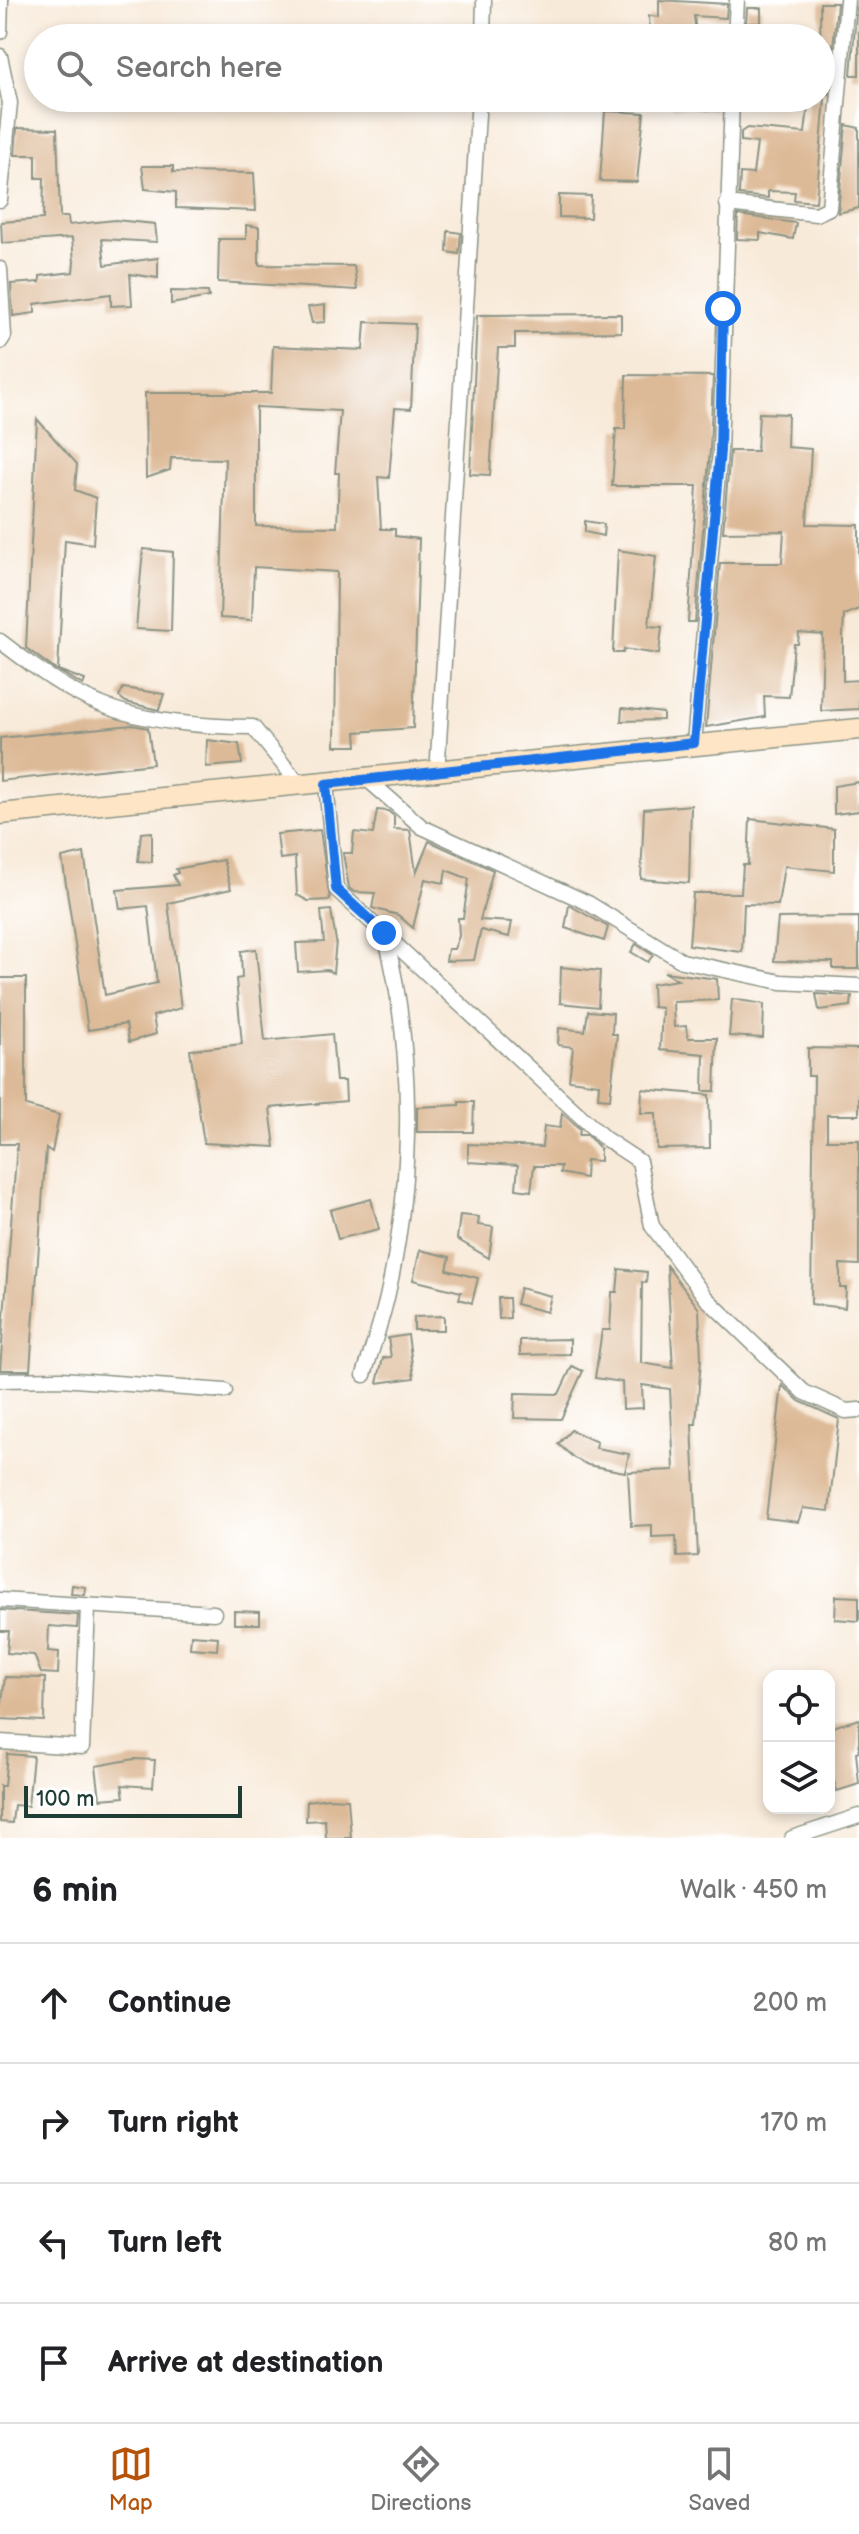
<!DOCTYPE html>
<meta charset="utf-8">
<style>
:root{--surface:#fff;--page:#f2f2f2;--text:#202124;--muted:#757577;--line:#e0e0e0;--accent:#b45309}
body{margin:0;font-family:"Balsamiq Sans",sans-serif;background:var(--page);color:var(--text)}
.controls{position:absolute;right:24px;bottom:24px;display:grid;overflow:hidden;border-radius:16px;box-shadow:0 4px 12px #0003}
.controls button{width:72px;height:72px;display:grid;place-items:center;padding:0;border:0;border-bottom:2px solid var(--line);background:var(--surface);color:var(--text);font:40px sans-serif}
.scale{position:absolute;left:24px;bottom:20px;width:218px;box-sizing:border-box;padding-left:8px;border:4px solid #1f3d34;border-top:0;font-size:22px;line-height:28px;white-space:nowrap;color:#1f3d34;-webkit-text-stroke:6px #fff;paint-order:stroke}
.stop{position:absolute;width:24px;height:24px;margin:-18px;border:6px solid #1a73e8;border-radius:50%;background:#fff}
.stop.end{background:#1a73e8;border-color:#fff;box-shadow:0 2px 8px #0008}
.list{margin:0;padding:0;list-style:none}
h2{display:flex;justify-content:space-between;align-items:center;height:104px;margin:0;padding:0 32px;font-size:34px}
h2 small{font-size:26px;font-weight:400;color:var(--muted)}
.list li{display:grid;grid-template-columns:52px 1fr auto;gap:24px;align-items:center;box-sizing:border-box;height:120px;padding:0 32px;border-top:2px solid var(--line)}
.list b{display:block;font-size:30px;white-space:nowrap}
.list em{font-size:26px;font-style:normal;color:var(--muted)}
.icon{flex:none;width:44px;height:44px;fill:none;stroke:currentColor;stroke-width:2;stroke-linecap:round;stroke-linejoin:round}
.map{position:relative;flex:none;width:859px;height:1838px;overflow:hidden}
.search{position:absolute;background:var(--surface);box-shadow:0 4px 12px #0003;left:24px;right:24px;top:24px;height:88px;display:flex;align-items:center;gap:20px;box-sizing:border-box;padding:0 28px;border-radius:44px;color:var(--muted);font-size:30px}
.sheet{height:584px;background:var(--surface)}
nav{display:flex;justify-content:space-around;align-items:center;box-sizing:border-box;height:112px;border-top:2px solid var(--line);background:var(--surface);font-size:22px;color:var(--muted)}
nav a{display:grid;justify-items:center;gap:4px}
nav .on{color:var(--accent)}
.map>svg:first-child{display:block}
.building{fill:#ddba97;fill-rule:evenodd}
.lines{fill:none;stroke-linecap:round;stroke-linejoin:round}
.minor-casing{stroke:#8c9486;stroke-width:17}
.secondary-casing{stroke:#8c9486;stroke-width:23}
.minor{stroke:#fff;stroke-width:14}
.secondary{stroke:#fde5c5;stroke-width:20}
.route{stroke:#1a73e8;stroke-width:10}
</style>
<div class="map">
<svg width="859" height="1838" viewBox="0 0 859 1838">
<rect width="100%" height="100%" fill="#fff"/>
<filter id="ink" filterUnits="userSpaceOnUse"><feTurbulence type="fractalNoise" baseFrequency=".0125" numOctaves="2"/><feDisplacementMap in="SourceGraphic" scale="16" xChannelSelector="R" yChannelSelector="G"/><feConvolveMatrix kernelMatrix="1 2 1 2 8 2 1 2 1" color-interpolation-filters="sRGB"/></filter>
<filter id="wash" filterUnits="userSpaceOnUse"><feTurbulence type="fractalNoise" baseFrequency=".006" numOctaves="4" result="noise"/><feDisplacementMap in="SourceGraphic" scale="32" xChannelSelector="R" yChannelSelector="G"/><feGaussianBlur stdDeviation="1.8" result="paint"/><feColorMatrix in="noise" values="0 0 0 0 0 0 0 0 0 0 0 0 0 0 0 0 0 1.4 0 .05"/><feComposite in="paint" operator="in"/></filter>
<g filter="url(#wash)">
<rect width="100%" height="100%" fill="#f8ead9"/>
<g id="blocks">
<g class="building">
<polygon points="659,0 727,4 726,18 694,16 696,34 650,30 649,16 659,17"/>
<polygon points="857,2 859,2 859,75 851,75"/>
<polygon points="820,3 837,3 829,94 821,93"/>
<polygon points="747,8 761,8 761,23 746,23"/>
<polygon points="392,26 425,31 425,38 390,38"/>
<polygon points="672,98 722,98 722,111 672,107"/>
<polygon points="809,98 825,98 816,202 794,200 795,192 768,191 768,198 739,195 740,173 753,174 757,143 741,141 741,132 747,128 805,133"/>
<polygon points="605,111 644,113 637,182 600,181"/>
<polygon points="846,125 859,128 859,208 838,213"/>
<polygon points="17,128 57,129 60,217 68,217 69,225 115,220 155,224 157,242 102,239 105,265 158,258 158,278 130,274 132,305 111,306 111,294 35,304 35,313 13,316 11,284 40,282 40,276 73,272 74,262 72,238 2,243 1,222 43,219 44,178 36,178 36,155 15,155"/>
<polygon points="142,166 173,166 173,172 254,173 256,211 176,208 176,192 145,189"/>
<polygon points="559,195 591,196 590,218 559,217"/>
<polygon points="738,215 796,223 793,239 760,233 760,240 737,239"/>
<polygon points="246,225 259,227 259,265 354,266 357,290 218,282 219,239 246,239"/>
<polygon points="448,231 461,233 459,254 447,252"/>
<polygon points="171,291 208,292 209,297 171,304"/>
<polygon points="325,305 325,322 312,323 308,307"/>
<polygon points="621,314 621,332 515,333 515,348 498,348 490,475 470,474 477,315"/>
<path d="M365,322l50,2 -4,85 -16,-1 -6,70 -11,-1 3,52h14v7l24,3 -6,189 -57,4 1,14h-22l2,-174 -83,-5 -2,53 -32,-2 5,-159 -54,-1 -1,12 -24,8 -1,-85h126l2,-47 90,4zM256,407l84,4 -5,62h4l-2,54 -81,-1z"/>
<polygon points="626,375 713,376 710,450 695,622 688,622 697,486 612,486 616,429 625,429"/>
<polygon points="759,413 788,414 787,447 811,449 807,524 859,525 859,609 844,615 843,636 843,681 859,680 859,709 821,711 823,635 799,633 798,644 794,644 789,697 764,696 765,717 706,727 720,563 782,563 784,531 723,532 730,451 757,451"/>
<polygon points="37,419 77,464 75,490 96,498 93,544 65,540 58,670 85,680 83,685 53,668 26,648"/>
<polygon points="585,521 604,524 603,536 585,532"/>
<polygon points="143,549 173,552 171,631 136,629"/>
<polygon points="618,550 656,556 649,626 662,627 659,654 624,649 623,653 613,653"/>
<polygon points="123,688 164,694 159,710 126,702 119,697"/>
<polygon points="622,708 663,713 663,720 621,721"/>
<polygon points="132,725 148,728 153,764 0,781 0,738"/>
<polygon points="207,740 239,744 242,764 206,767"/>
<polygon points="859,782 859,811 834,814 834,786"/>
<polygon points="691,805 689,883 641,879 644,809"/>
<polygon points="377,810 388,811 394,816 394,829 410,830 416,873 429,841 493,870 480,920 512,922 509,937 481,930 474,960 446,961 448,949 454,949 459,936 458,918 463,918 469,879 446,870 444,883 425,879 413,928 398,915 372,908 375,893 354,892 349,888 343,853 352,853 354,832 373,834"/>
<polygon points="750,819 834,829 834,871 784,866 778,905 744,904 742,952 689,945 693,893 741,893 743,865 748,865"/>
<polygon points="320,830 330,900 308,901 297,895 295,857 280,859 277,834"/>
<polygon points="152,832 152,862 138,861 141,833"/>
<polygon points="84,853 105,995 157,983 148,906 120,909 117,890 178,885 173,875 178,873 176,869 223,860 231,889 168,903 181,1008 153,1016 156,1034 129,1042 126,1024 88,1030 62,858"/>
<polygon points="569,905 608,927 604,941 565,928"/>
<polygon points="331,910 336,941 333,973 327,970 298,972 296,943 324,942 321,911"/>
<polygon points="859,917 859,969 833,969 833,962 774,961 778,918"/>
<polygon points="636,944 653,955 648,962 631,952"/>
<polygon points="256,949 265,1041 332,1034 336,1081 345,1081 346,1101 270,1108 275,1147 204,1143 190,1050 242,1044 236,979 242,978 241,951"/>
<polygon points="561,967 600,971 598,1007 560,1003"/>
<polygon points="664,972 717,979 718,1000 673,1002 674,1027 686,1026 688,1038 717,1038 715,1091 703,1091 704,1054 660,1050 662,1008 653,1007 652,984 678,980"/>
<polygon points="0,978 26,978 26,1106 59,1115 52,1152 46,1148 30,1370 0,1370 17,1144 0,1144"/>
<polygon points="816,994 852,996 851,1006 819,1010"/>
<polygon points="732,999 764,1004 763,1038 729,1036"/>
<polygon points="588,1011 613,1013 612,1034 617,1034 610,1099 598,1098 599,1084 569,1080 573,1047 558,1045 559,1028 585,1031"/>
<polygon points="808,1048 859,1049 859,1115 827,1115 827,1140 859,1140 859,1265 840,1264 840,1288 846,1288 845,1308 811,1304 814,1076 808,1076"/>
<polygon points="642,1089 709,1095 710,1148 657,1149 656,1113 641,1113"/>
<polygon points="459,1102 474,1102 473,1132 417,1132 417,1107 459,1105"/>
<polygon points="562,1113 580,1129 579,1135 587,1135 600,1148 600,1161 586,1160 585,1178 560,1173 561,1166 534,1166 531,1191 516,1189 518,1165 468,1162 468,1144 542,1147 544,1126 560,1128"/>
<polygon points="371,1199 379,1229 338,1239 330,1210"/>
<polygon points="460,1215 479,1217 478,1225 493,1227 489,1258 457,1239"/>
<polygon points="420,1250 450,1257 447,1270 478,1278 472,1303 459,1299 461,1292 413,1280"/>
<polygon points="667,1266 699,1309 701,1359 696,1424 692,1424 698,1556 677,1557 676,1536 652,1537 652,1525 631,1526 628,1472 674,1470 670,1389 642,1385 643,1408 623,1409 622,1382 595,1378 602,1330 610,1330 612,1292 617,1292 619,1269 647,1272 646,1283 642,1282 641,1363 673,1368"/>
<polygon points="520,1288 551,1296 547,1312 516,1304"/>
<polygon points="498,1298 509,1298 510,1318 499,1319"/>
<polygon points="444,1316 444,1330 414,1330 414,1317"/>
<polygon points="408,1335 414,1378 377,1383 383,1358 391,1357 388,1338"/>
<polygon points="570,1339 570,1354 520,1355 520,1340"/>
<polygon points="572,1366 583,1371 561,1419 514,1418 515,1393 559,1394"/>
<polygon points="782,1385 799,1401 839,1419 829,1511 803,1508 798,1522 766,1518"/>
<polygon points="571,1430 597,1442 596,1448 629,1454 625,1472 588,1465 574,1458 558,1444"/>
<polygon points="72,1585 86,1587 85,1595 71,1594"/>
<polygon points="836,1596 859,1597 859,1621 835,1619"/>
<polygon points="0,1610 78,1615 77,1628 49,1626 48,1651 59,1652 58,1674 41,1673 34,1655 7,1653 9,1631 0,1631"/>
<polygon points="234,1611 260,1612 260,1624 234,1624"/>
<polygon points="191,1635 218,1637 217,1650 190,1648"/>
<polygon points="5,1677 45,1678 44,1721 0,1719"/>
<polygon points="859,1719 859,1751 856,1752 859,1784 837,1791 829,1766 829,1728"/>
<polygon points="7,1754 33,1756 28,1806 14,1805 12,1823 0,1822 0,1786 4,1786"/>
<polygon points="134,1759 155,1760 153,1787 122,1785 124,1797 100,1799 96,1766"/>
<polygon points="329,1798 348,1799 351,1838 326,1838 325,1820 306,1821 307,1801"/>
</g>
</g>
</g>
<g filter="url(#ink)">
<use href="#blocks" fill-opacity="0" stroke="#8c9486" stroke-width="2"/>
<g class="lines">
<defs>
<g id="minor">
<polyline points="0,32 1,0"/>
<polyline points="483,38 484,0"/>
<polyline points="735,38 737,0"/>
<polyline points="0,56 10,103 0,200"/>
<polyline points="727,204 816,214 829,208 847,0"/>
<polyline points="0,269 4,336 0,342"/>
<path d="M0,641c30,23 64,49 100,63 42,18 107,23 153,23l46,57"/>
<polyline points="694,743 720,451 732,98"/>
<polyline points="437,774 479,98"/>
<polyline points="368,780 422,827 588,903 682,961 781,982 859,986"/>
<polyline points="326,784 336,889 604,1138 639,1161 652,1226 706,1298 804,1392 846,1411 859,1410"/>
<path d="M364,1375c8,-27 18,-54 24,-82 26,-116 26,-244 -3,-359"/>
<polyline points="0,1380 61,1379 225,1391"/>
<polyline points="0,1600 214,1613"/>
<polyline points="0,1742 82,1747 88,1607"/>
<polyline points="792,1838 859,1816"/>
</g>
<polyline id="secondary" points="0,814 859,729"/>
</defs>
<use href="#minor" class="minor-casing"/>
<use href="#secondary" class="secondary-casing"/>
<use href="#minor" class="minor"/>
<use href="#secondary" class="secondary"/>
</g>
</g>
<g class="lines" filter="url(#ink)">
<polyline class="route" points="384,933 336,889 326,784 694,743 720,451 723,309"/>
</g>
</svg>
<div class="controls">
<button><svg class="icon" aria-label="locate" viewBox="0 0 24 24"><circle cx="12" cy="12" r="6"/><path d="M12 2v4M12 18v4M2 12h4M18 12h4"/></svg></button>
<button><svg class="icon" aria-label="layers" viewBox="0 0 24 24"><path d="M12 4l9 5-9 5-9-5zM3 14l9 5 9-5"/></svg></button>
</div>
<div class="scale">100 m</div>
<div class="stop" style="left:723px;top:309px"></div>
<div class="stop end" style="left:384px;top:933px"></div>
<div class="search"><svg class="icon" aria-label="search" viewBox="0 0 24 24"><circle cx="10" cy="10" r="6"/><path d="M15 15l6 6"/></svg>Search here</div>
</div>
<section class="sheet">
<h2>6 min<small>Walk · 450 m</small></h2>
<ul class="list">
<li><svg class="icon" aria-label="ahead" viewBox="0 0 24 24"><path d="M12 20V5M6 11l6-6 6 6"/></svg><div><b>Continue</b></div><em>200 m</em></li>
<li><svg class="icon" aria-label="right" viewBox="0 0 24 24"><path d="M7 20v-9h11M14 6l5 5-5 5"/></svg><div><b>Turn right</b></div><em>170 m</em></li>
<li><svg class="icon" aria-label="left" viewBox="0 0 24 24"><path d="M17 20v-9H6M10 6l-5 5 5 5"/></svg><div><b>Turn left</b></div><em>80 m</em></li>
<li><svg class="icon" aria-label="arrive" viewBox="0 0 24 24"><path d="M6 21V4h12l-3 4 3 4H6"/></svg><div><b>Arrive at destination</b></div></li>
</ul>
</section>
<nav>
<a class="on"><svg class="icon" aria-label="map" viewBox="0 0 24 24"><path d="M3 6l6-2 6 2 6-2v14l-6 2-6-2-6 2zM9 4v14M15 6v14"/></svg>Map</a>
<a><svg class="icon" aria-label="directions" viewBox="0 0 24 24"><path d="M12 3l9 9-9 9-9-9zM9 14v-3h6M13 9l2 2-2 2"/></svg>Directions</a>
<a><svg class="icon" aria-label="saved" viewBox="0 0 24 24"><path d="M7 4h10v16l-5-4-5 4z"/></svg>Saved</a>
</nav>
